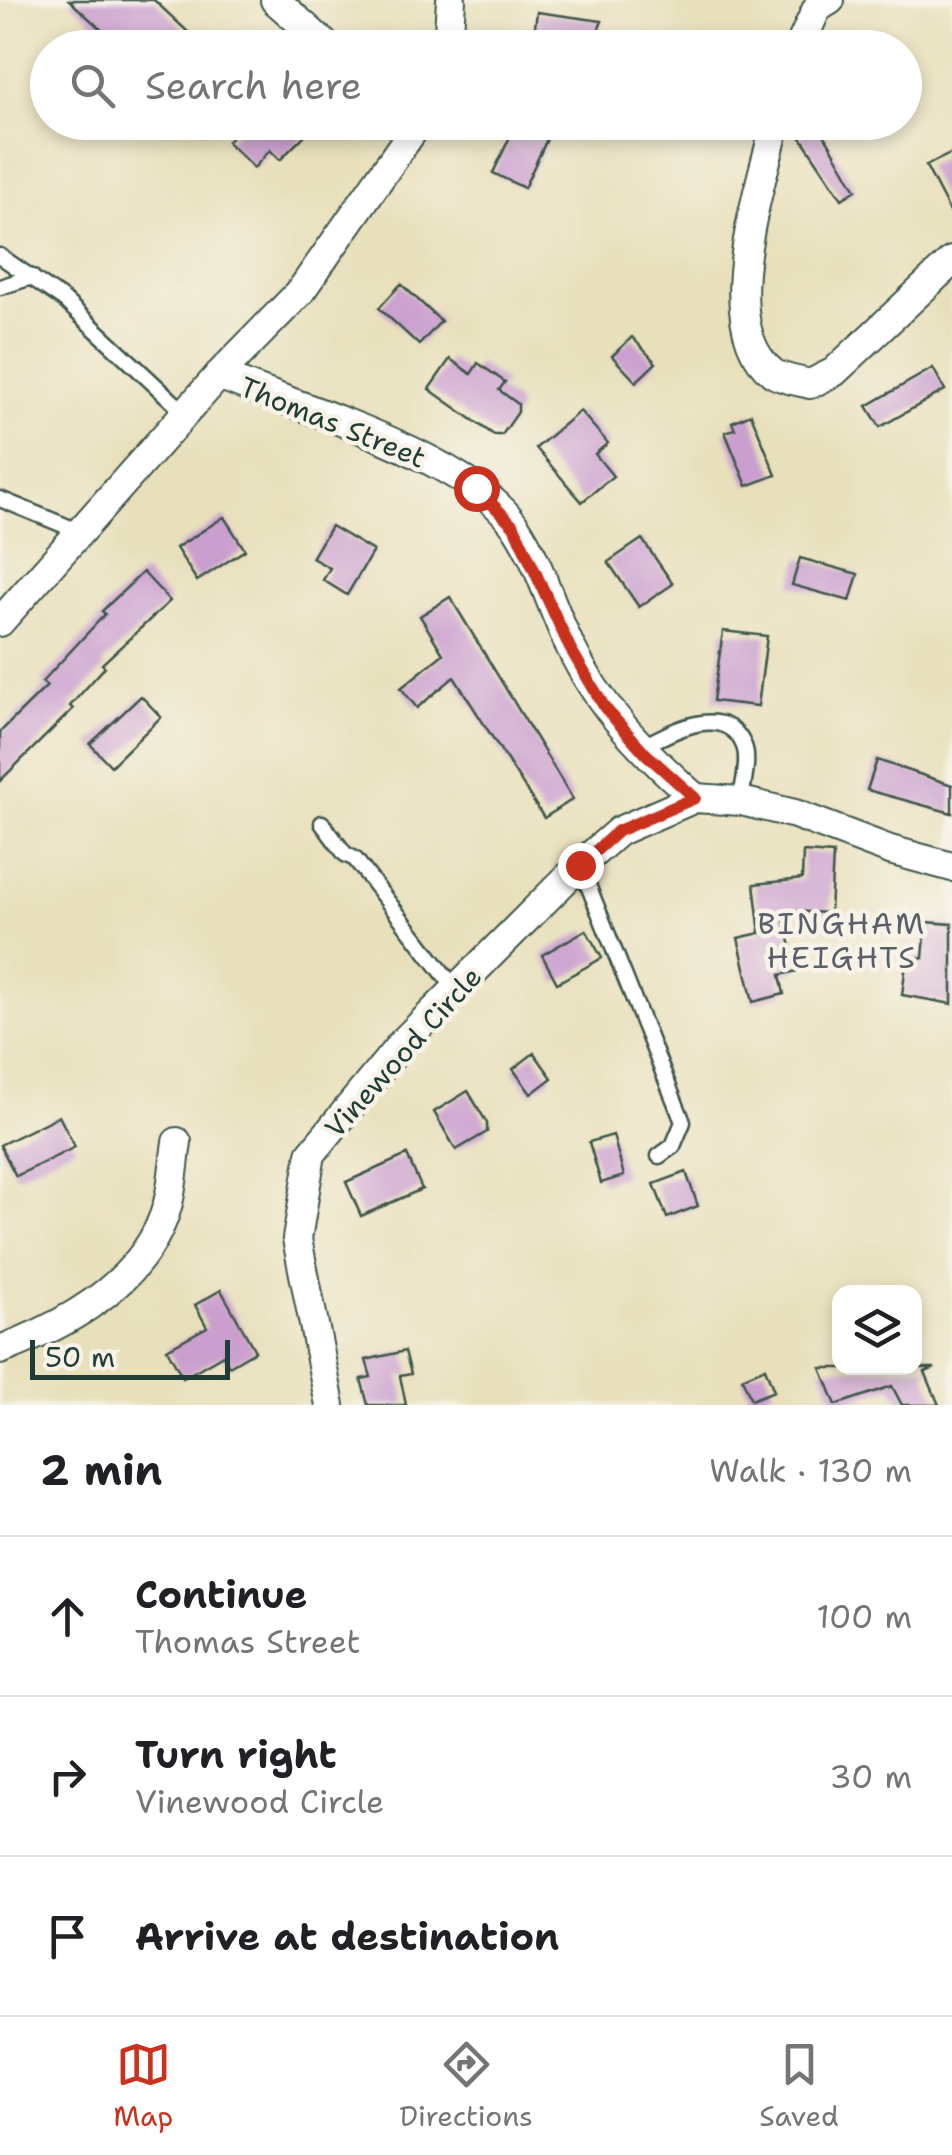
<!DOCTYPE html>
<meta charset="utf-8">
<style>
:root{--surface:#fff;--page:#f6f6f6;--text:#202124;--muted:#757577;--line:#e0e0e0;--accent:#c8321e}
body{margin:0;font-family:"Shantell Sans",sans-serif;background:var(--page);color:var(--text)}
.controls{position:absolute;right:30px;bottom:30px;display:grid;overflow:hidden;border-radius:20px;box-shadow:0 5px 15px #0003}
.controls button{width:90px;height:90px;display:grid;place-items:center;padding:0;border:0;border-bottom:2px solid var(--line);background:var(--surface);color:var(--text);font:50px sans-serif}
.scale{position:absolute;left:30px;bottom:25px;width:200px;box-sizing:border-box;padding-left:10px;border:5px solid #1f3d34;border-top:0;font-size:28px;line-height:35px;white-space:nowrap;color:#1f3d34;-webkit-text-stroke:8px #f7f3e8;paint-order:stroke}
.stop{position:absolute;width:30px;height:30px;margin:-22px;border:8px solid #c8321e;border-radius:50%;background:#fff}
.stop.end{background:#c8321e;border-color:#fff;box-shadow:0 2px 10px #0008}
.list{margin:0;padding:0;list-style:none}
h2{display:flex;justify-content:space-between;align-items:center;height:130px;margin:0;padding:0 40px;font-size:42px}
h2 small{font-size:32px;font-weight:400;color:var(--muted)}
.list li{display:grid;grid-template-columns:65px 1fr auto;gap:30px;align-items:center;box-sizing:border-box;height:160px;padding:0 40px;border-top:2px solid var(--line)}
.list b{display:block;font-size:38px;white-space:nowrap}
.list p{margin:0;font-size:32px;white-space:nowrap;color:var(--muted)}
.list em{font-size:32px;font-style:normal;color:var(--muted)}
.icon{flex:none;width:55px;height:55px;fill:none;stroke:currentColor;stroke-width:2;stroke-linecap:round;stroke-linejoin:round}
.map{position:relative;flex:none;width:952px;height:1405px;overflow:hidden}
.search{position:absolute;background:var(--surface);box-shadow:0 5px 15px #0003;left:30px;right:30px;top:30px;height:110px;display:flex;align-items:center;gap:25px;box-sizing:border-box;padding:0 35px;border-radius:55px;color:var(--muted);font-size:38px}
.sheet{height:610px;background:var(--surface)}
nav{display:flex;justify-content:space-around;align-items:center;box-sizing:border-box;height:140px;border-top:2px solid var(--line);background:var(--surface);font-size:28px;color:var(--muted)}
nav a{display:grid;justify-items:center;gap:5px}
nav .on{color:var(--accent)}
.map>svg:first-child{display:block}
.building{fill:#ca9fcf}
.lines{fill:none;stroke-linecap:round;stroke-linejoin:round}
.lane-casing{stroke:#3d5548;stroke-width:19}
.street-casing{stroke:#3d5548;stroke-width:32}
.lane{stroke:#fff;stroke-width:14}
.street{stroke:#fff;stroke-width:28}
.route{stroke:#c8321e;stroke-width:12}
.labels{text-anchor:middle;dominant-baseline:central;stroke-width:9;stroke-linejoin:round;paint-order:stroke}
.street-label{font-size:28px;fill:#1f3d34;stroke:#f7f3e8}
.neighbourhood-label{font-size:30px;letter-spacing:2.5px;fill:#5b5f6a;stroke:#f7f3e8}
</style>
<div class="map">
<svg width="952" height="1405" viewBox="0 0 952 1405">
<rect width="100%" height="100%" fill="#f7f3e8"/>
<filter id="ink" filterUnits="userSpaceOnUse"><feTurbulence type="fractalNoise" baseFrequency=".01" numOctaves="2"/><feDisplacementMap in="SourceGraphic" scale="20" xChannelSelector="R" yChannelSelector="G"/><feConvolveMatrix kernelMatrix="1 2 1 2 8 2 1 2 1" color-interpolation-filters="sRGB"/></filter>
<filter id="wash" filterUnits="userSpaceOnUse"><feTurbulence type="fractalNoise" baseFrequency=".0048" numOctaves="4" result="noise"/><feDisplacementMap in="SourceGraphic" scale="40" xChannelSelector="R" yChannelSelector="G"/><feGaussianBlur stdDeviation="2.25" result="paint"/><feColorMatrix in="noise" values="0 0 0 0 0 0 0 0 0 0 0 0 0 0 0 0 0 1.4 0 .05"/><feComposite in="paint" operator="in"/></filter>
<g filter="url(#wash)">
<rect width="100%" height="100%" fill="#e8e0bb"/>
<g id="blocks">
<g class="building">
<polygon points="69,0 154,0 205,48 121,48"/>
<polygon points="537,12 602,21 591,48 532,48"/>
<polygon points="246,122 289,122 304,136 280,160 270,150 254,168 227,142"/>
<polygon points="517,122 555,122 524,188 493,173"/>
<polygon points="807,122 817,122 856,190 842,199 796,130"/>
<polygon points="952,153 952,216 926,166"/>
<polygon points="401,284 441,321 419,345 379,308"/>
<polygon points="632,337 656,363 636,382 612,356"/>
<polygon points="450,359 471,374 478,363 505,382 499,390 518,404 518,412 502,435 494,435 429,389"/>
<polygon points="933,368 945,390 880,427 867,406"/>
<polygon points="580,411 608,443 595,454 613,476 582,502 536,448"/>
<polygon points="751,414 776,475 747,486 725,432 735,429 732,422"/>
<polygon points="224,517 245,550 197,581 176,548"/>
<polygon points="331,526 373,551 347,595 323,580 330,568 312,558"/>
<polygon points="642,539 673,584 639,607 608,562"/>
<polygon points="800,558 858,574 850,601 792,585"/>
<polygon points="143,572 170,601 102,664 105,667 70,706 73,709 0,781 0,732 47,686 42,682 105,614 102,611"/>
<polygon points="450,597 573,799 544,818 454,677 417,708 401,688 443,654 420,616"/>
<polygon points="723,631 767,636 758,706 713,701"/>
<polygon points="141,696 161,717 111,766 90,744"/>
<polygon points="877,760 952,785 952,813 867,790"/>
<polygon points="803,852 833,854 830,913 788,911 788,917 784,918 797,971 780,975 784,994 753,1002 738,938 760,933 754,884 802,879"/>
<polygon points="926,922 952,924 952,1004 902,995 907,956 923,958"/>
<polygon points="586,930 602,958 557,983 542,955"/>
<polygon points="534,1053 552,1078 531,1094 513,1069"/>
<polygon points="468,1091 487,1123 487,1132 456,1150 434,1112"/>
<polygon points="59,1116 75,1147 16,1176 0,1145"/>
<polygon points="613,1135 624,1176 601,1183 589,1142"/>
<polygon points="407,1155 422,1189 361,1216 346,1182"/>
<polygon points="686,1172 698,1206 667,1218 654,1184"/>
<polygon points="221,1290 255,1351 229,1366 223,1355 183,1378 167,1349 207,1327 195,1305"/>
<polygon points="405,1351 411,1374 400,1376 406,1405 368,1405 361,1379 371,1377 366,1360"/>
<polygon points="765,1368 774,1391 751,1400 742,1378"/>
<polygon points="821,1368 935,1368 925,1372 939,1405 902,1405 892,1386 836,1405"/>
</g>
</g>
</g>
<g filter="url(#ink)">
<use href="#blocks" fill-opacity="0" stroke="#3d5548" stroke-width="2.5"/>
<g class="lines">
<defs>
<g id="lane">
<polyline points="0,256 64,300 185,413"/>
<polyline points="0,287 32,277"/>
<polyline points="0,499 78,531"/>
<path d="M640,748c29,-15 85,-48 104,-2 6,15 -2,40 -3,55"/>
<polyline points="322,823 345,854 355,859 456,990"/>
<polyline points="580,865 683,1122 673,1146 659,1156"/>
</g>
<g id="street">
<polyline points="275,0 329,48"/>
<polyline points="448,48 451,0"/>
<polyline points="799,48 817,8 830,0"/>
<path d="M776,122c-15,63 -64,204 -3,251 9,6 26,8 37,11l24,-12 118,-111"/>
<path d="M219,375c80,33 249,81 297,152 24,36 35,80 54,119 29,62 75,107 125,152"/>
<polyline points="0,622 219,375 300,292 419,122"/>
<path d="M0,1350c69,-26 148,-70 168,-147 5,-19 6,-41 9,-61"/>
<polyline points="330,1405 297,1239 311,1154 403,1042 580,865 619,831 695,798 741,801 795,814 890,850 952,867"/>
</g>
</defs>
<use href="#lane" class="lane-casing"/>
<use href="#street" class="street-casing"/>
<use href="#lane" class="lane"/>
<use href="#street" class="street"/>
</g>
</g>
<g class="lines" filter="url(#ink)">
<polyline class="route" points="476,488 514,526 570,648 605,708 646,754 695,798 618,831 580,865"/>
</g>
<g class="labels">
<g class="street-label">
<text transform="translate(333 422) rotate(22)">Thomas Street</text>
<text transform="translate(403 1052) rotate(-48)">Vinewood Circle</text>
</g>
<g class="neighbourhood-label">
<text x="842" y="923">BINGHAM<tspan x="842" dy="34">HEIGHTS</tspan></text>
</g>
</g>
</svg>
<div class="controls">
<button><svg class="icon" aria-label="layers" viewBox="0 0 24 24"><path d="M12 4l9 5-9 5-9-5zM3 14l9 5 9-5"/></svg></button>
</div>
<div class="scale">50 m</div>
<div class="stop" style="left:476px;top:488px"></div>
<div class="stop end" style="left:580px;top:865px"></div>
<div class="search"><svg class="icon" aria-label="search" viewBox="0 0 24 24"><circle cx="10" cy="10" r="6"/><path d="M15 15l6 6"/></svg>Search here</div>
</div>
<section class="sheet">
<h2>2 min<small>Walk · 130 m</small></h2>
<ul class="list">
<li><svg class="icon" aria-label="ahead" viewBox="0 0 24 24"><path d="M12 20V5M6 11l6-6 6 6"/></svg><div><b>Continue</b><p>Thomas Street</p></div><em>100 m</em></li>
<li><svg class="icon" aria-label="right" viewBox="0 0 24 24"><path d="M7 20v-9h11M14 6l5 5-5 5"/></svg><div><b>Turn right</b><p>Vinewood Circle</p></div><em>30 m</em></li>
<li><svg class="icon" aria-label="arrive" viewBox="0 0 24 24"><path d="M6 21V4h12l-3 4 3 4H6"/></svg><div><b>Arrive at destination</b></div></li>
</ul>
</section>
<nav>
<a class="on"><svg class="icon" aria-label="map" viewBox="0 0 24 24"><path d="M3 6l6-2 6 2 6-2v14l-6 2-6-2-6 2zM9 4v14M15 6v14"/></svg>Map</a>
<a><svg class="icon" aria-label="directions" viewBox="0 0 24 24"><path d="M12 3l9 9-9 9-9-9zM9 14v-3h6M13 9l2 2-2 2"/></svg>Directions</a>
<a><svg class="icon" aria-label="saved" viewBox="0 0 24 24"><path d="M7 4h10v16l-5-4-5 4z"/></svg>Saved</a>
</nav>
